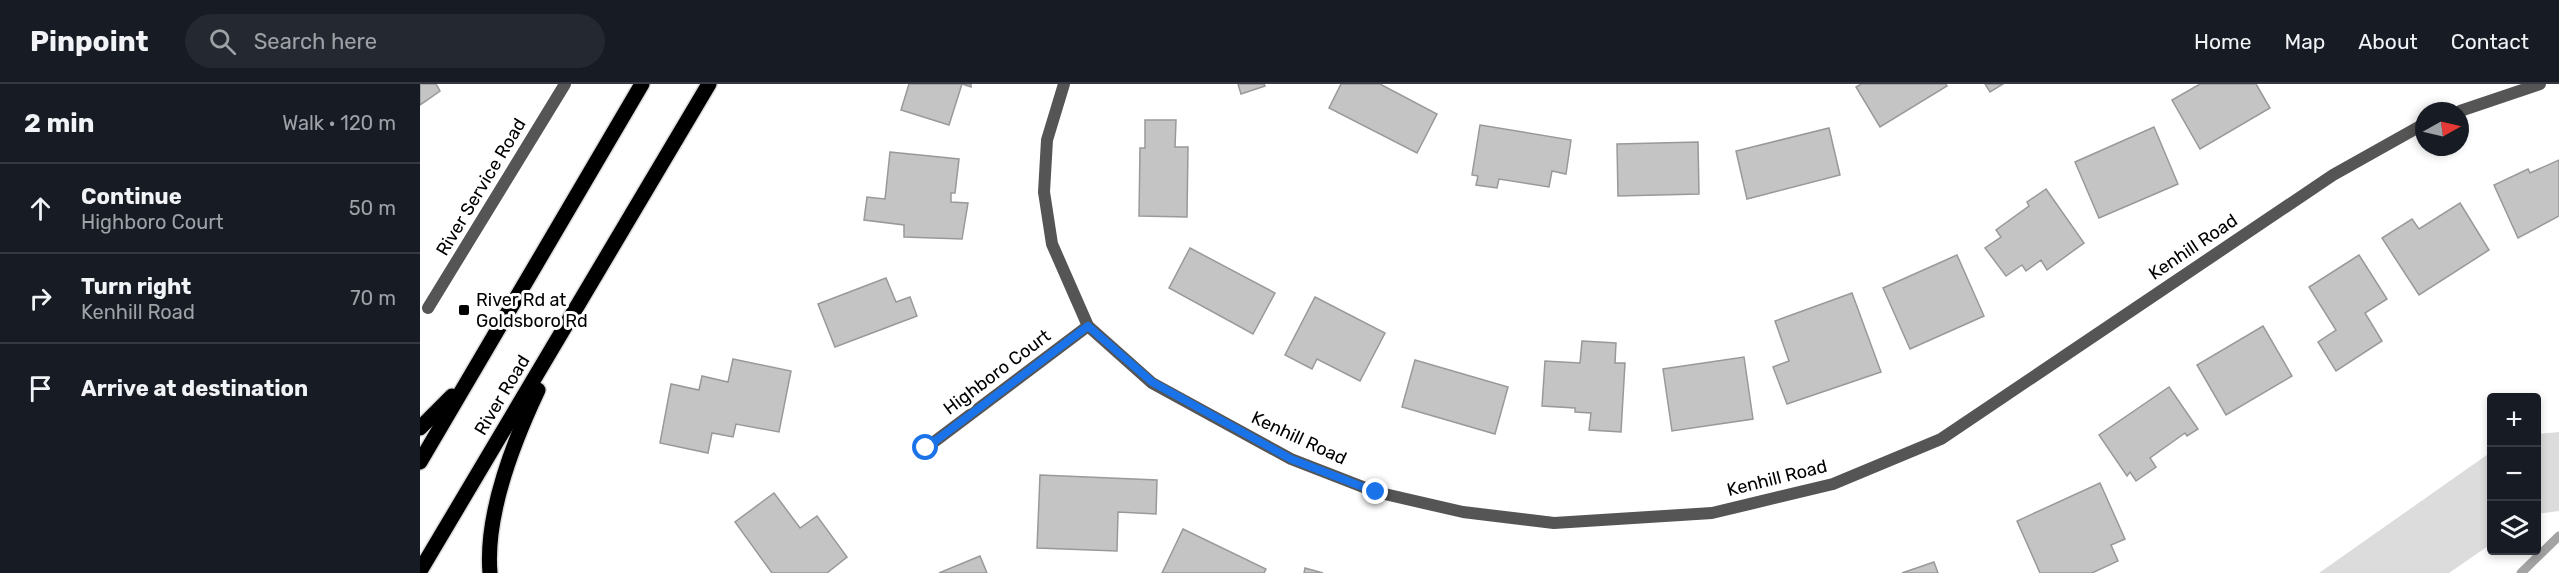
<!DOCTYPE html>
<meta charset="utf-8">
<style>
:root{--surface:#171b24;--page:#242831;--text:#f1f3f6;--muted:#9ea1a6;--line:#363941}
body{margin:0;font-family:Rubik,sans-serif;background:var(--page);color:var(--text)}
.controls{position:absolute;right:18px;bottom:18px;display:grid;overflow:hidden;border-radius:6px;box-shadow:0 3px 9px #0003}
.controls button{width:54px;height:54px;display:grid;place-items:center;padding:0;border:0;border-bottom:2px solid var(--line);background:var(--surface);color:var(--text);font:30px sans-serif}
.compass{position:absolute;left:1995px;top:18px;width:54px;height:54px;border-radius:50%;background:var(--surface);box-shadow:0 3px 9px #0003;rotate:82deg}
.stop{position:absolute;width:18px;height:18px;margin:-14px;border:4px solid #1a73e8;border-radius:50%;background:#fff}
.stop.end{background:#1a73e8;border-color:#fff;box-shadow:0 2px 6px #0008}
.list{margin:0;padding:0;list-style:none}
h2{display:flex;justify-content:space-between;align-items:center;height:78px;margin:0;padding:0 24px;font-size:26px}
h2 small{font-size:20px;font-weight:400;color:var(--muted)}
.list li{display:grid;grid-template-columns:39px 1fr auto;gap:18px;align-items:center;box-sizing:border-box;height:90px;padding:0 24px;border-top:2px solid var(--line)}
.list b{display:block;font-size:22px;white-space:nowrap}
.list p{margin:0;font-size:20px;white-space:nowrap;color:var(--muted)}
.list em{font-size:20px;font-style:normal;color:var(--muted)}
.icon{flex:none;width:33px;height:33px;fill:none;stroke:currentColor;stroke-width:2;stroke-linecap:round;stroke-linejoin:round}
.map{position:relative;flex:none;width:2139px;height:489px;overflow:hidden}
header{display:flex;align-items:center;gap:36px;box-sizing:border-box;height:84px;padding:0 30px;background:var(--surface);border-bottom:2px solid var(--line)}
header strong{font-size:28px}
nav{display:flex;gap:33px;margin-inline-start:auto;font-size:21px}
.search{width:420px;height:54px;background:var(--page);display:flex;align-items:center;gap:15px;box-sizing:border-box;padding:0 21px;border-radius:33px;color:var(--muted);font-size:22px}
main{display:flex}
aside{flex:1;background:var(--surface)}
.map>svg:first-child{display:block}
.green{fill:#dcdcdc}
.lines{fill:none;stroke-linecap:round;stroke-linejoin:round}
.stream{stroke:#a3a3a3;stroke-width:9}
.building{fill:#c4c4c4;stroke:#999;stroke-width:1.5}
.primary-casing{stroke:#dbdbdb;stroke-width:18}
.street{stroke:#555;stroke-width:12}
.primary{stroke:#000;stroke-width:15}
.route{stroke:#1a73e8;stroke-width:8}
.poi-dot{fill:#000;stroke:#fff;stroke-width:2}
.labels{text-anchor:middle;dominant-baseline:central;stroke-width:6;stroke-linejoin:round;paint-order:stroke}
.street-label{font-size:18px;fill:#000;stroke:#fff}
.poi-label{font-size:18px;fill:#000;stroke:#fff;text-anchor:start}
</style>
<header>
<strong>Pinpoint</strong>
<div class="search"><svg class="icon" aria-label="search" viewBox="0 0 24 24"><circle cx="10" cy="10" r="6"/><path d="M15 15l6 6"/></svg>Search here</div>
<nav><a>Home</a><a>Map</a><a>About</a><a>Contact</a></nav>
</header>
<main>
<aside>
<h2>2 min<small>Walk · 120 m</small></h2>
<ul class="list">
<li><svg class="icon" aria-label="ahead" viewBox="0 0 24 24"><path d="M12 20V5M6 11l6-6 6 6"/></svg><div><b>Continue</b><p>Highboro Court</p></div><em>50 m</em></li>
<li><svg class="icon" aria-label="right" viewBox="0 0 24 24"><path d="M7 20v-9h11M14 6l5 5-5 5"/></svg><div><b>Turn right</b><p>Kenhill Road</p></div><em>70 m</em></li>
<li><svg class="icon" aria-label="arrive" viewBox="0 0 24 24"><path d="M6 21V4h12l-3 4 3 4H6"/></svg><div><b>Arrive at destination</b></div></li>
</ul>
</aside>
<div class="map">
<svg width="2139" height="489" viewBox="0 0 2139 489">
<rect width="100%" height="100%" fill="#fff"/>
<g class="green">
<polygon points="2139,348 2139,427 2117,430 2117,350"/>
<polygon points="2071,368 2071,460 2029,489 1899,489"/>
</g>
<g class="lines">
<polyline class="stream" points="2101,489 2139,452"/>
</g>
<g class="building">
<polygon points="0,0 16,0 20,7 0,21"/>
<polygon points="489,0 551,0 551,3 542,0 529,41 481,26"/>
<polygon points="818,0 844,0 845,2 821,10"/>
<polygon points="921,0 960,0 1017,30 997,69 909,24"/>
<polygon points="1441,0 1526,0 1527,2 1460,43 1436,3"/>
<polygon points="1565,0 1583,0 1570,8"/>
<polygon points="1780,0 1836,0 1850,24 1780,65 1752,16"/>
<polygon points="725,36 756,36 755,63 768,63 767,133 719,132 720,64 725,64"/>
<polygon points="1060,41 1151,56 1146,90 1132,87 1129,103 1079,95 1077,104 1056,101 1058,92 1052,91"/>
<polygon points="1734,43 1758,100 1679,134 1655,78"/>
<polygon points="1409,44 1420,91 1327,115 1316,67"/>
<polygon points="1278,58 1279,110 1198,112 1197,60"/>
<polygon points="470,68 539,75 535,109 531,109 531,118 548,119 542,155 484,153 484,141 444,136 447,113 465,115"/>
<polygon points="2139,76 2139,132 2098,154 2074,101 2108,85 2110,89"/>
<polygon points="1626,105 1664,159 1627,186 1621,176 1606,187 1602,181 1586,192 1565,164 1581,153 1576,146 1609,122 1607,118"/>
<polygon points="2040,119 2069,166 1999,211 1962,154 1992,135 1999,145"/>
<polygon points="770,164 855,209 833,250 749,204"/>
<polygon points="1537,171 1564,232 1490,265 1463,204"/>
<polygon points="1939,171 1967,215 1945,229 1962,257 1916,287 1898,258 1916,246 1889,203"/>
<polygon points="466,194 476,218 490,213 497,232 415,263 398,220"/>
<polygon points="1432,209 1461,288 1367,320 1353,283 1369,277 1355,237"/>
<polygon points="895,213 965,249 940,297 897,275 892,285 865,271"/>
<polygon points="1843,242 1872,292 1806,331 1777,281"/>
<polygon points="1162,257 1196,259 1195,279 1205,279 1201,348 1169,346 1171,329 1155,328 1155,324 1122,322 1125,277 1160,279"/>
<polygon points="1324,273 1333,335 1252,347 1243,285"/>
<polygon points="313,275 371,287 359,348 316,340 313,353 292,349 288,369 240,359 251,300 279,306 282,292 308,298"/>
<polygon points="995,276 1088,303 1075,350 982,323"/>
<polygon points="1749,303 1778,345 1767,352 1765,349 1730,374 1736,383 1716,397 1710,388 1707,392 1679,351"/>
<polygon points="620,391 737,396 736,430 698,428 697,467 617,464"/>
<polygon points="1680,399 1705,455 1691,461 1698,477 1672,489 1620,489 1597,437"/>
<polygon points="354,409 380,444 397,432 427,473 407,489 352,489 315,438"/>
<polygon points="763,445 846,485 844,489 742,489"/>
<polygon points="560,472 567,489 519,489"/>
<polygon points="1514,478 1518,489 1482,489"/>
<polygon points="885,484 903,489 884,489"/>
</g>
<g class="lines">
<defs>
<g id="primary">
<polyline points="0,344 32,312"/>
<polyline points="0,378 222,0"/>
<polyline points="0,487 289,0"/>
<path d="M70,489c-5,-59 23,-130 48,-183"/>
</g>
</defs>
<use href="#primary" class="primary-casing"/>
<g class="street">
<polyline points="644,0 627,56 624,108 632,160 668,242 732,299 871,375 956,408 1043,428 1134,439 1292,429 1413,400 1521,355 1913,91 2004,40"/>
<polyline points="2040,27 2120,0"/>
<polyline points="8,224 145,0"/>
<polyline points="506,364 668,242"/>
</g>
<use href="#primary" class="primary"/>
</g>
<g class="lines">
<polyline class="route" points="506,364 668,242 732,298 871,375 956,408"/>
</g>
<rect class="poi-dot" x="38" y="220" width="12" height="12" rx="3"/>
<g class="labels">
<g class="street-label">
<text transform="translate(61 103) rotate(-59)">River Service Road</text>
<text transform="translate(1773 163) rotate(-34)">Kenhill Road</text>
<text transform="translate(577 288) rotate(-37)">Highboro Court</text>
<text transform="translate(82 311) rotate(-59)">River Road</text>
<text transform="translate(879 354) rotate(25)">Kenhill Road</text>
<text transform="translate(1357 394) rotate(-14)">Kenhill Road</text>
</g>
<g class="poi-label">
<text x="56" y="216">River Rd at<tspan x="56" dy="21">Goldsboro Rd</tspan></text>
</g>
</g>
</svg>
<div class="controls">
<button>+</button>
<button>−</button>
<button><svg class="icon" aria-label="layers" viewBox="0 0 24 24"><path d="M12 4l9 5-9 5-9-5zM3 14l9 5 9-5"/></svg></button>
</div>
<svg class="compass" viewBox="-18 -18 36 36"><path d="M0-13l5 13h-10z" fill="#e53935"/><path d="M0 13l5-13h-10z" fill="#9ea1a6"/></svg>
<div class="stop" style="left:506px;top:364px"></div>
<div class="stop end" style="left:956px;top:408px"></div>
</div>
</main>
